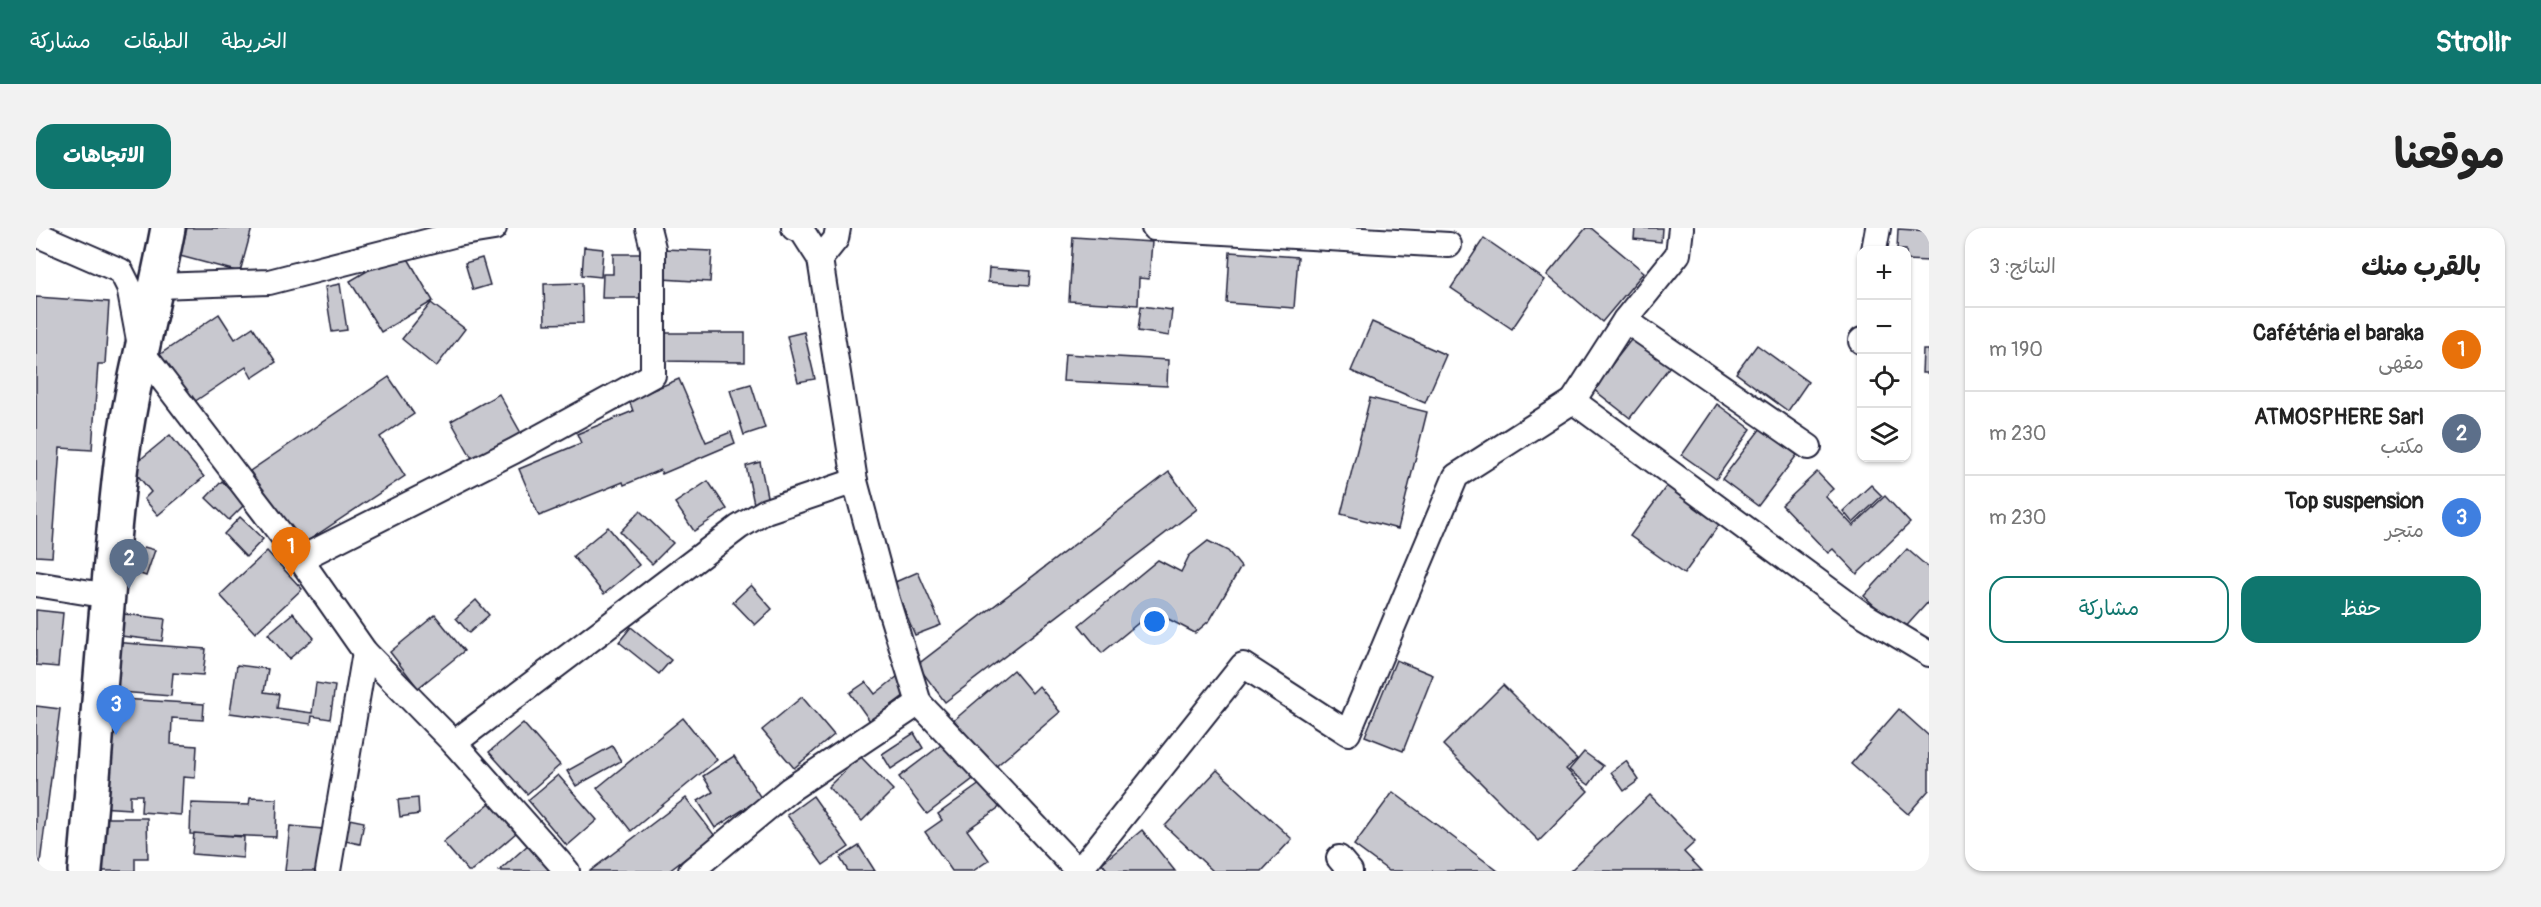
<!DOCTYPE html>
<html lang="ar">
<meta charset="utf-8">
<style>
:root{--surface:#fff;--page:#f2f2f2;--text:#222;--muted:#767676;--line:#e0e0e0;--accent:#0f766e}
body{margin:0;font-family:Pangolin,"Playpen Sans Arabic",sans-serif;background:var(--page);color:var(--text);direction:rtl}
.controls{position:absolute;right:18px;top:18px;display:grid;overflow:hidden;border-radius:12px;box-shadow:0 2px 4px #0004}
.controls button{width:54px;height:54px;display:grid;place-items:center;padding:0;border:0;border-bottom:2px solid var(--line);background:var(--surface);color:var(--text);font:30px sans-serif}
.you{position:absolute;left:1119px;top:394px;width:21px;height:21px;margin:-15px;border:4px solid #fff;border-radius:50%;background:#1a73e8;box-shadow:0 0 0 9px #1a73e833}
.badge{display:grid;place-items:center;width:39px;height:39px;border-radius:50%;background:var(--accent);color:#fff;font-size:20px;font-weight:700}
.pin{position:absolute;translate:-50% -50px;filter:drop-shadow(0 2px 3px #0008)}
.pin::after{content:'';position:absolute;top:32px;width:21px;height:18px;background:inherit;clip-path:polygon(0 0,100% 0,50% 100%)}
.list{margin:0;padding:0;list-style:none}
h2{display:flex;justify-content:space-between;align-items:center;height:78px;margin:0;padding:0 24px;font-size:26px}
h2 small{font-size:20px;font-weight:400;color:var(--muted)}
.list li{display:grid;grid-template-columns:39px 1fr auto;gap:18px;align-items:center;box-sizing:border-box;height:84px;padding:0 24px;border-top:2px solid var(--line)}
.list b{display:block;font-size:22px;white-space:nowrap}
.list p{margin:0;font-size:20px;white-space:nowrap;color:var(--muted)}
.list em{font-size:20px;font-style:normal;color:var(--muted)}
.actions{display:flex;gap:12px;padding:18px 24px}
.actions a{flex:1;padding:14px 0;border:2px solid var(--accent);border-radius:18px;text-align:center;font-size:21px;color:var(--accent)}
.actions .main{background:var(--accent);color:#fff}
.icon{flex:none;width:33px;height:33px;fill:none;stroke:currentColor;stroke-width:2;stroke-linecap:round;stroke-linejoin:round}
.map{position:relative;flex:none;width:1893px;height:643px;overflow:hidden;direction:ltr;border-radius:18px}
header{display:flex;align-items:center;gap:36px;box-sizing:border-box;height:84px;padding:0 30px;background:var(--accent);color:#fff}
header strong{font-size:28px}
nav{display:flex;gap:33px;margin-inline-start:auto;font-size:21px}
.intro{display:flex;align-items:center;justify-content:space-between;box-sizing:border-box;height:144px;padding:0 36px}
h1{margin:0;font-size:42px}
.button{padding:15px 27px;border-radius:18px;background:var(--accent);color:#fff;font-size:21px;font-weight:700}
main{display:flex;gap:36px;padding:0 36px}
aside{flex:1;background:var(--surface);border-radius:18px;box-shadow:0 2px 4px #0004}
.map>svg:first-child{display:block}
.building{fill:#c8c8cf;stroke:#22223b;stroke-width:1.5}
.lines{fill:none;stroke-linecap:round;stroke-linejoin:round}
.street-casing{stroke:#22223b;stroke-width:28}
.secondary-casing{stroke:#22223b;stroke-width:38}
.street{stroke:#fff;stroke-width:24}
.secondary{stroke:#fff;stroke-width:33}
</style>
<header>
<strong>Strollr</strong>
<nav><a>الخريطة</a><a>الطبقات</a><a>مشاركة</a></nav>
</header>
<div class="intro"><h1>موقعنا</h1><a class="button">الاتجاهات</a></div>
<main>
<aside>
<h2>بالقرب منك<small>النتائج: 3</small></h2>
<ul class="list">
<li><span class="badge" style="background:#e8710a">1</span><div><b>Cafétéria el baraka</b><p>مقهى</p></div><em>190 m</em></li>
<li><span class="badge" style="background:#5c6f8a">2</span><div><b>ATMOSPHERE Sarl</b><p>مكتب</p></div><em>230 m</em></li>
<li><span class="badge" style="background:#3f7fe0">3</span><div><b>Top suspension</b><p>متجر</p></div><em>230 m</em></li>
</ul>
<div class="actions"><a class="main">حفظ</a><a>مشاركة</a></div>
</aside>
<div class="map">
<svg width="1893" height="643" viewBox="0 0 1893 643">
<rect width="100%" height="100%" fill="#fff"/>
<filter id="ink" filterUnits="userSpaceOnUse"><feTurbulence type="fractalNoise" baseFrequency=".0167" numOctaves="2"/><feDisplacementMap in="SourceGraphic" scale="12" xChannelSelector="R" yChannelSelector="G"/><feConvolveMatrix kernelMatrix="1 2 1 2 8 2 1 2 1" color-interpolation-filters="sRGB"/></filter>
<g filter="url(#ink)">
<g class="building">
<polygon points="151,0 216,0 204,44 144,28"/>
<polygon points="1550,0 1555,0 1608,44 1566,94 1511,47"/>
<polygon points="1599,0 1626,0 1625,14 1598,11"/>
<polygon points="1862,1 1893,3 1893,33 1870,32 1870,22 1861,22"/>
<polygon points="1037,9 1116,14 1113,51 1103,50 1102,77 1033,73"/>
<polygon points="1448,10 1509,52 1476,101 1415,60"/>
<polygon points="548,19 567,21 565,49 546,47"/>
<polygon points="627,21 676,23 674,54 626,51"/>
<polygon points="367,22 397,73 345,104 314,53"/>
<polygon points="1194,24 1262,29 1258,80 1191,75"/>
<polygon points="577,26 613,26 613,70 566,70 567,46 577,46"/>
<polygon points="446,30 454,57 437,62 429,35"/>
<polygon points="953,40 995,43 994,57 952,54"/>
<polygon points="546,55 547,95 509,96 508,56"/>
<polygon points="304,56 311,102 296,104 289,59"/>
<polygon points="0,69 73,74 69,136 62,136 56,222 24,220 16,329 0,328"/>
<polygon points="395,75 429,101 400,139 366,111"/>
<polygon points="1105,78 1136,82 1133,108 1102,103"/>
<polygon points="183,86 199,111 217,99 240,134 216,150 210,139 152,178 123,127"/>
<polygon points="1336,94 1410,127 1389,175 1315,143"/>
<polygon points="768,104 779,151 762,154 751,108"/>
<polygon points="1601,104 1638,133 1594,190 1557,161"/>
<polygon points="623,105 709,105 709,134 623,133"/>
<polygon points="1721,117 1772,154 1752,183 1700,145"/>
<polygon points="1887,122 1893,122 1893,145 1886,145"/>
<polygon points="1029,126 1132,132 1131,158 1027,153"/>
<polygon points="353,149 378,186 344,209 369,248 264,318 214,243"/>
<polygon points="643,151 670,214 695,204 699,215 626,246 624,242 588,257 587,254 503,288 483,241 545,215 541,206 597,183 593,172"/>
<polygon points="715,156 729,200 708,207 694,162"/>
<polygon points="463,166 485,205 437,232 415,193"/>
<polygon points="1334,170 1391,184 1362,301 1305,286"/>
<polygon points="1681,176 1715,201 1680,251 1646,227"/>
<polygon points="1725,200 1761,227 1722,278 1686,251"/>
<polygon points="134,207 168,249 122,287 108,271 115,264 95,239"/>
<polygon points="724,234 732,273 718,276 710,238"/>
<polygon points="1133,244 1161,281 909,474 881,437"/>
<polygon points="1781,244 1797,261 1789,268 1817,298 1849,268 1874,295 1821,346 1797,321 1792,325 1746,277"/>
<polygon points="186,253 209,276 193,292 170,270"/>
<polygon points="672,253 691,281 658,303 639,275"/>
<polygon points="1632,256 1685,294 1648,346 1594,308"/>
<polygon points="1835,257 1846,268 1817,295 1807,283"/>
<polygon points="604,283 637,315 616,336 584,304"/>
<polygon points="204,289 227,311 210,329 188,306"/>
<polygon points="572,299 603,337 568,366 537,328"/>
<polygon points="1172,313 1192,323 1205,339 1174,392 1159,405 1117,383 1066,425 1043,397 1122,332 1145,344 1153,328"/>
<polygon points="108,319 119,322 110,348 99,344"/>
<polygon points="1871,321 1893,340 1893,373 1866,403 1828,368"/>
<polygon points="231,323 266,361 219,405 184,367"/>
<polygon points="882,344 905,397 879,407 857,355"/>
<polygon points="715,357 736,381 719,397 697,374"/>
<polygon points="440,372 453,387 433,405 420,390"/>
<polygon points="0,382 27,385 22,439 0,437"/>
<polygon points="80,385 129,391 126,413 77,407"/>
<polygon points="257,385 278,410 253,431 232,406"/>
<polygon points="399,387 428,423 382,460 354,424"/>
<polygon points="595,399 635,432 623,446 583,414"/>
<polygon points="75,414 170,421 167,447 137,445 135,468 71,463"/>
<polygon points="1360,432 1397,447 1367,523 1329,508"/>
<polygon points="201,437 232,441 228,464 243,466 241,480 276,485 280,455 299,458 294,491 276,488 275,496 194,485"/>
<polygon points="977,442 996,465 1003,458 1024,484 958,540 918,492"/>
<polygon points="862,448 873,464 834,493 814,465 830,454 839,466"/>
<polygon points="1467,457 1541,531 1530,541 1552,563 1503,613 1407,517"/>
<polygon points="766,469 798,507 758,540 726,502"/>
<polygon points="69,470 168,476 167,492 136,490 135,516 161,518 159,550 147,549 145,587 105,584 106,567 94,567 94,581 63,579"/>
<polygon points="0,478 24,481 4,635 0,635"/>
<polygon points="1863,481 1893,508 1893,562 1872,586 1815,536"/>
<polygon points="647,490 681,532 595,603 561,560"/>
<polygon points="487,495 524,537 491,566 453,524"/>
<polygon points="878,505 887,520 855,541 846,526"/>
<polygon points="909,514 937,551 891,586 863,549"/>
<polygon points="576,518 585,533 540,558 531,543"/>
<polygon points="1548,524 1567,538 1553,557 1533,542"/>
<polygon points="698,528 725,570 679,600 662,573 677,564 667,548"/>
<polygon points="824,528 857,562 826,593 792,559"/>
<polygon points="1590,533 1603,552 1588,563 1575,544"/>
<polygon points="1181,542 1256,611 1226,643 1177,643 1129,598"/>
<polygon points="522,547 561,592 531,618 492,572"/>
<polygon points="948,553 965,578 931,602 953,632 937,643 916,643 889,604 906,592 902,586"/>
<polygon points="1357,564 1462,643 1353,643 1318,617"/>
<polygon points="1614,567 1659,614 1648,624 1666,643 1534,643"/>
<polygon points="777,568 813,619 787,637 751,587"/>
<polygon points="214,570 241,571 240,609 154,606 155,575 213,577"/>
<polygon points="382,570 383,586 364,589 362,572"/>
<polygon points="650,570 679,608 633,643 554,643"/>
<polygon points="454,575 480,605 436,643 432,643 407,614"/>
<polygon points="62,590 111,590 112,630 99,630 99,643 62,643"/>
<polygon points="313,591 328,594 324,616 309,613"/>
<polygon points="254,598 287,601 283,643 249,643"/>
<polygon points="1106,602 1139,643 1072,643 1066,635"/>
<polygon points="158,605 208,609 207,630 156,626"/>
<polygon points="493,616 517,643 463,643"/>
<polygon points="823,618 839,643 812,643 804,630"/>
</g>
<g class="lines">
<defs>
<g id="street">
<polyline points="758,0 766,3 784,31 819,253 851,372 883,475 1042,643"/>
<polyline points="1118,0 1413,17"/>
<polyline points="0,6 85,43 93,59 105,123 264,331 329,424 418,515 531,643"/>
<polyline points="1838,22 1842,0"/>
<polyline points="784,31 800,11 802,0"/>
<polyline points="122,58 233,54 421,6 458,0"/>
<polyline points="1589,92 1773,219"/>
<polyline points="1825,113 1826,112"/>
<polyline points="1537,173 1589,92 1642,26 1645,0"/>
<polyline points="264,331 478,223 617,147 617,20 612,0"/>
<polyline points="0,356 73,368"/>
<polyline points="418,515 703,299 730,283 819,253"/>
<polyline points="1303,630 1314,643"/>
<polyline points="292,643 329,424"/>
<polyline points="655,643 753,562 883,475"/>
<polyline points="1043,643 1207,437 1312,505 1420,248 1537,173 1823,384 1893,426"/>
</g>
<path id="secondary" d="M49,643c12,-133 20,-266 35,-398 9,-83 33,-163 48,-245"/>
</defs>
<use href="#street" class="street-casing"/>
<use href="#secondary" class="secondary-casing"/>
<use href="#street" class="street"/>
<use href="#secondary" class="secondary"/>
</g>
</g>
</svg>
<div class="controls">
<button>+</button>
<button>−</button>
<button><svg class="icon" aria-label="locate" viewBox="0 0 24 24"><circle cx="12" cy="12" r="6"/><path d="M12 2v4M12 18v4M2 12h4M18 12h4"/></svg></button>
<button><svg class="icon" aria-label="layers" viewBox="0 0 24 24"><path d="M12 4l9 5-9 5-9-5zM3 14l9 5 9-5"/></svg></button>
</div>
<div class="you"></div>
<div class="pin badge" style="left:255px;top:349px;background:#e8710a">1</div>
<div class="pin badge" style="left:93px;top:361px;background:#5c6f8a">2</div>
<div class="pin badge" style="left:80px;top:507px;background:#3f7fe0">3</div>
</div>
</main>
